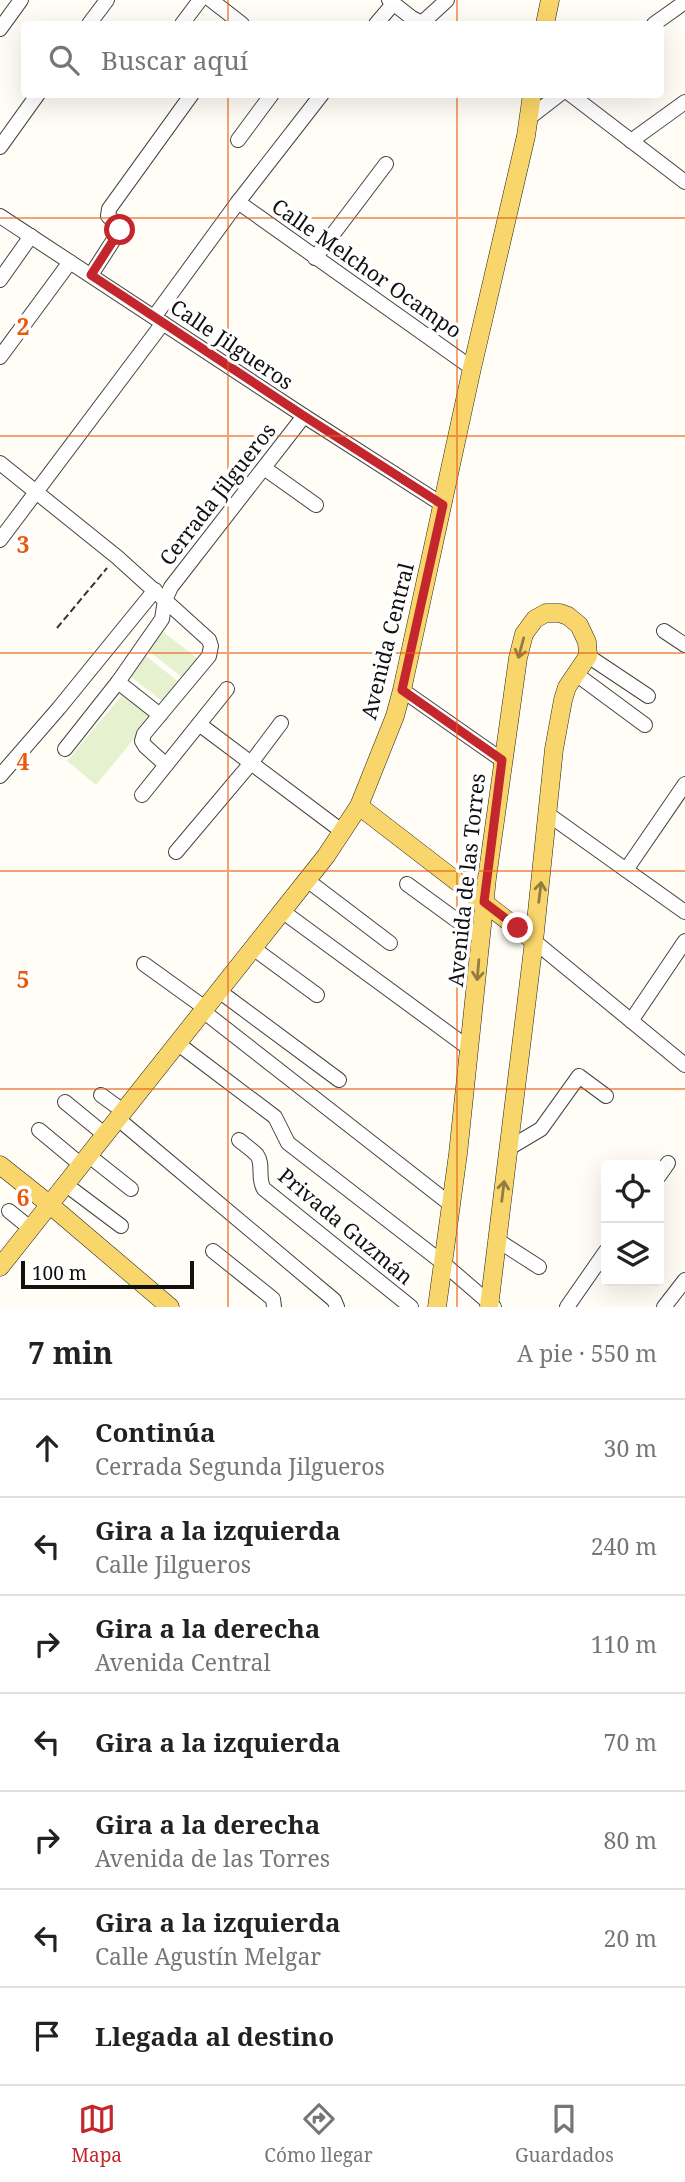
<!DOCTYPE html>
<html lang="es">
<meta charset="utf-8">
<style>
:root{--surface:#fff;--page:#f6f6f6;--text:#222;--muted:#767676;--line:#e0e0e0;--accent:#c4262e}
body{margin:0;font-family:"Noto Serif",serif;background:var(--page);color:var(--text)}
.controls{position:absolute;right:21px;bottom:21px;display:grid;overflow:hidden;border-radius:7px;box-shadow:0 7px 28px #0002}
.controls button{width:63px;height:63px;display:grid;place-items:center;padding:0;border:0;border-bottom:2px solid var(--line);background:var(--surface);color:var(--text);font:35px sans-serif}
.scale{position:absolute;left:21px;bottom:18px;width:173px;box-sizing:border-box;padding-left:7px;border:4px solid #111;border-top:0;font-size:19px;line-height:24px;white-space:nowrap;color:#111;-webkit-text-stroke:5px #fff;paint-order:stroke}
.stop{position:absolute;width:21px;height:21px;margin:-16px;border:5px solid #c4262e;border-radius:50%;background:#fff}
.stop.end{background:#c4262e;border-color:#fff;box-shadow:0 2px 7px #0008}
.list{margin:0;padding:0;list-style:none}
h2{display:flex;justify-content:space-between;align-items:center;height:91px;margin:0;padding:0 28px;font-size:30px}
h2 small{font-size:23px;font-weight:400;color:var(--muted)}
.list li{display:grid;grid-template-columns:46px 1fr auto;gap:21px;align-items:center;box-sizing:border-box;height:98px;padding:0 28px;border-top:2px solid var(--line)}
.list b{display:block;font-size:26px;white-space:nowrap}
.list p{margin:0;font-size:23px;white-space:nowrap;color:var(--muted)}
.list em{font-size:23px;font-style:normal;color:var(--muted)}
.icon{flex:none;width:38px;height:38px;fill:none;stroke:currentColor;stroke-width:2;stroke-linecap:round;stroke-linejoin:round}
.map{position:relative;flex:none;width:685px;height:1307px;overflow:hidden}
.search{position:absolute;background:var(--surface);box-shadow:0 7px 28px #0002;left:21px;right:21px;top:21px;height:77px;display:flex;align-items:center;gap:18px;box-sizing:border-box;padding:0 24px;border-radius:7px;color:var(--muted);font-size:26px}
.sheet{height:777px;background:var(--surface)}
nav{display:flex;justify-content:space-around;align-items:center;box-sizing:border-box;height:98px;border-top:2px solid var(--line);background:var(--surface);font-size:19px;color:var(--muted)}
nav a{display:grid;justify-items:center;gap:4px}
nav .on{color:var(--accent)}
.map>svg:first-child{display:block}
.pitch{fill:#e6f2cf}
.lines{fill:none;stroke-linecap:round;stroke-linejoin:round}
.minor-casing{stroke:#444;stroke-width:16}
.major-casing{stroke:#222;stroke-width:19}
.path{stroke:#333;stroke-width:2;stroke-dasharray:7 3.5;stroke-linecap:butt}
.minor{stroke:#fff;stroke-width:14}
.major{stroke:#f9d66b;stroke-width:18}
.oneway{stroke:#917d42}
.route{stroke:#c4262e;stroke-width:9}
.grid{fill:none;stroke:#e8590c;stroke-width:2;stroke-opacity:0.55}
.labels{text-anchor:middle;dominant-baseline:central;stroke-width:7;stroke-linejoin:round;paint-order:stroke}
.street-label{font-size:21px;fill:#111;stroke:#fff}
.grid-label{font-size:23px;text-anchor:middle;font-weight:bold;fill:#e8590c;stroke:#fff;stroke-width:7;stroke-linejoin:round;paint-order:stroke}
</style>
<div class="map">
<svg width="685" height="1307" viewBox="0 0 685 1307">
<rect width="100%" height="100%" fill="#fffdf5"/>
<g class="pitch">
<polygon points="162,631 201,661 186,680 147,650"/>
<polygon points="145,655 181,684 166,704 129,675"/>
<polygon points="123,694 152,717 96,785 67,761"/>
</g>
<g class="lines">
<defs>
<g id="minor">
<polyline points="211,0 242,24"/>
<polyline points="389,0 412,18 422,23 447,0"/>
<polyline points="89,24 107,0"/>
<polyline points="182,24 200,0"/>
<polyline points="376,24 393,4"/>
<polyline points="654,24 685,2"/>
<polyline points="0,29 21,0"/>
<polyline points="570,94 685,182"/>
<polyline points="529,118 560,94"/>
<polyline points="238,140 272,94"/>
<polyline points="631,141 685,102"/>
<polyline points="0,147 38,94"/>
<polyline points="238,202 472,368"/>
<polyline points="0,216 304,416 443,505"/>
<polyline points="315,258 386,164"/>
<polyline points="91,275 120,230 117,224 108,216 109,209 192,94"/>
<polyline points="0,280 31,236"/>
<polyline points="154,317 238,202 322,94"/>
<polyline points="0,357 70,262"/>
<polyline points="0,463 117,557 209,640 211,646 209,656 144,734 142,741 145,746 166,765"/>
<polyline points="264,468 316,505"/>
<polyline points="0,540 163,323"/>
<polyline points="664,631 685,645"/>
<polyline points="588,656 648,696"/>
<polyline points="576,674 645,725"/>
<polyline points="118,682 160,715"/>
<polyline points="402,690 502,760"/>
<polyline points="199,724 343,832"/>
<polyline points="65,749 118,682 162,619 165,600 171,587 304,416"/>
<polyline points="0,776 59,708 155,590"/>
<polyline points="142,795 227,689"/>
<polyline points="549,815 685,912"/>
<polyline points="176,852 251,763 281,723"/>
<polyline points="626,870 685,784"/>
<polyline points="307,880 390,943"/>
<polyline points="407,884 481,938"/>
<polyline points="282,911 470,1049"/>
<polyline points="534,941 685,1065"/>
<polyline points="253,948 317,995"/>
<polyline points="144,964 205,1008"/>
<polyline points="219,991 339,1080"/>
<polyline points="203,1011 450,1204"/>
<polyline points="631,1021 685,941"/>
<polyline points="177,1043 275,1117 288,1143 443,1263 494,1307"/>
<polyline points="101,1095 123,1111"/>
<polyline points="65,1102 104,1134"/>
<polyline points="117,1118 334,1300 337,1307"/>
<polyline points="39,1130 80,1164"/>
<path d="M239,1140c6,5 13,10 18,15 7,10 0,23 7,34l147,118"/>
<polyline points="509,1148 541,1129 579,1076 606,1096"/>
<polyline points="88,1155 131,1189"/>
<polyline points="659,1176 668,1163"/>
<polyline points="65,1184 121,1226"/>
<polyline points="9,1211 30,1228"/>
<polyline points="497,1240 539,1267"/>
<polyline points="213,1251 273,1299 274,1307"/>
<polyline points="567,1307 606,1251"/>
<polyline points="664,1307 685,1280"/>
</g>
<g id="major">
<polyline points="545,24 550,0"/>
<polyline points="359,806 534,941"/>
<polyline points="0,1165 49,1204 170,1307"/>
<polyline points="0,1267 326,856 359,806 395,716 402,690 472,368 526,136 532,94"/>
<polyline points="437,1307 458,1154 487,878 518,658 524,634 535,619 546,613 560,613 568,616 579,625 587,642 588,656 567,687 563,700 554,749 534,941 489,1307"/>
</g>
</defs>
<use href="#minor" class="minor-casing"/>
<use href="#major" class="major-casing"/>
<polyline class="path" points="57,628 107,568"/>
<use href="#minor" class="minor"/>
<use href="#major" class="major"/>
</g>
<defs><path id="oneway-shaft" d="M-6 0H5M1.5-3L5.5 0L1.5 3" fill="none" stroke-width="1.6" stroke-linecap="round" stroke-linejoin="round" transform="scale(1.75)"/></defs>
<g class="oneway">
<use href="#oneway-shaft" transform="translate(521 648) rotate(105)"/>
<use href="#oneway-shaft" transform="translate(540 892) rotate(-83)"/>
<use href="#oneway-shaft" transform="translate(478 970) rotate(95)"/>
<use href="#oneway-shaft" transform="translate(503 1191) rotate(-83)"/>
</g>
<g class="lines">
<polyline class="route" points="120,230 91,275 304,416 443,505 402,690 502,760 484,902 518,928"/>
</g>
<path class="grid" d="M228,0v24M457,0v24M228,94v1213M457,94v1213M0,218h685M0,436h685M0,653h685M0,871h685M0,1089h685"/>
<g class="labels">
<g class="street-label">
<text transform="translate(367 268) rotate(35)">Calle Melchor Ocampo</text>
<text transform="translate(232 344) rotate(34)">Calle Jilgueros</text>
<text transform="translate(217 494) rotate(-52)">Cerrada Jilgueros</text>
<text transform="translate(387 641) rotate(-76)">Avenida Central</text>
<text transform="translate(466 880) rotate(-84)">Avenida de las Torres</text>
<text transform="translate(346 1226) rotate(40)">Privada Guzmán</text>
</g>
</g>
<g class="grid-label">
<text x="23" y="335">2</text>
<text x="23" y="553">3</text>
<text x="23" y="770">4</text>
<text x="23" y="988">5</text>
<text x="23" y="1206">6</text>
</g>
</svg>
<div class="controls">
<button><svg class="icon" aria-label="locate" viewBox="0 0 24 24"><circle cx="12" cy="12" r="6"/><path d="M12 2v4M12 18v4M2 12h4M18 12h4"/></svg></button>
<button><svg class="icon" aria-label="layers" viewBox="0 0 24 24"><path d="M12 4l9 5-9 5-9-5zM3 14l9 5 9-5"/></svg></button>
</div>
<div class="scale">100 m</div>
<div class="stop" style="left:120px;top:230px"></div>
<div class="stop end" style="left:518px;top:928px"></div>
<div class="search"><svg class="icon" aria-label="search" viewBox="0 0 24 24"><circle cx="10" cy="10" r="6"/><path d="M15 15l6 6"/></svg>Buscar aquí</div>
</div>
<section class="sheet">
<h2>7 min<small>A pie · 550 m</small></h2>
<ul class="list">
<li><svg class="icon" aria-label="ahead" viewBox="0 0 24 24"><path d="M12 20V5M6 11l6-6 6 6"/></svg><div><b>Continúa</b><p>Cerrada Segunda Jilgueros</p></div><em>30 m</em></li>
<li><svg class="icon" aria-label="left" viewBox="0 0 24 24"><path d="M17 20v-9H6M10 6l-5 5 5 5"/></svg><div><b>Gira a la izquierda</b><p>Calle Jilgueros</p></div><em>240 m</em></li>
<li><svg class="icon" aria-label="right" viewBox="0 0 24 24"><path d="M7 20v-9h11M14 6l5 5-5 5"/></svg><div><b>Gira a la derecha</b><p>Avenida Central</p></div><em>110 m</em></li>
<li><svg class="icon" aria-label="left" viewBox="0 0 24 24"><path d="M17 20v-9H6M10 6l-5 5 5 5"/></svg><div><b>Gira a la izquierda</b></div><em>70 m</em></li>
<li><svg class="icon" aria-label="right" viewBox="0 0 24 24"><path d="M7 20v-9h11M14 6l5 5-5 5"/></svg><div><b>Gira a la derecha</b><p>Avenida de las Torres</p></div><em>80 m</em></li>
<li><svg class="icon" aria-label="left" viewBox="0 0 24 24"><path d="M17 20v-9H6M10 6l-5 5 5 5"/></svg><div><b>Gira a la izquierda</b><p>Calle Agustín Melgar</p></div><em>20 m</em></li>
<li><svg class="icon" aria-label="arrive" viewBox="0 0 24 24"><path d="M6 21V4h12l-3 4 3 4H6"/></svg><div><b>Llegada al destino</b></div></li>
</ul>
</section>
<nav>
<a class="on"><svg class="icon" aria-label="map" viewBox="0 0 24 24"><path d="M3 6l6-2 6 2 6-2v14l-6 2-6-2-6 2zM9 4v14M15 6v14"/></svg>Mapa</a>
<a><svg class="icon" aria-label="directions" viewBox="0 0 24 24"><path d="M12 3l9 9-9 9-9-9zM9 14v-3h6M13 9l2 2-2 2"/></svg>Cómo llegar</a>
<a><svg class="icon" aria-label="saved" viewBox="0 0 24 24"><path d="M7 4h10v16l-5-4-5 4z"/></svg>Guardados</a>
</nav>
